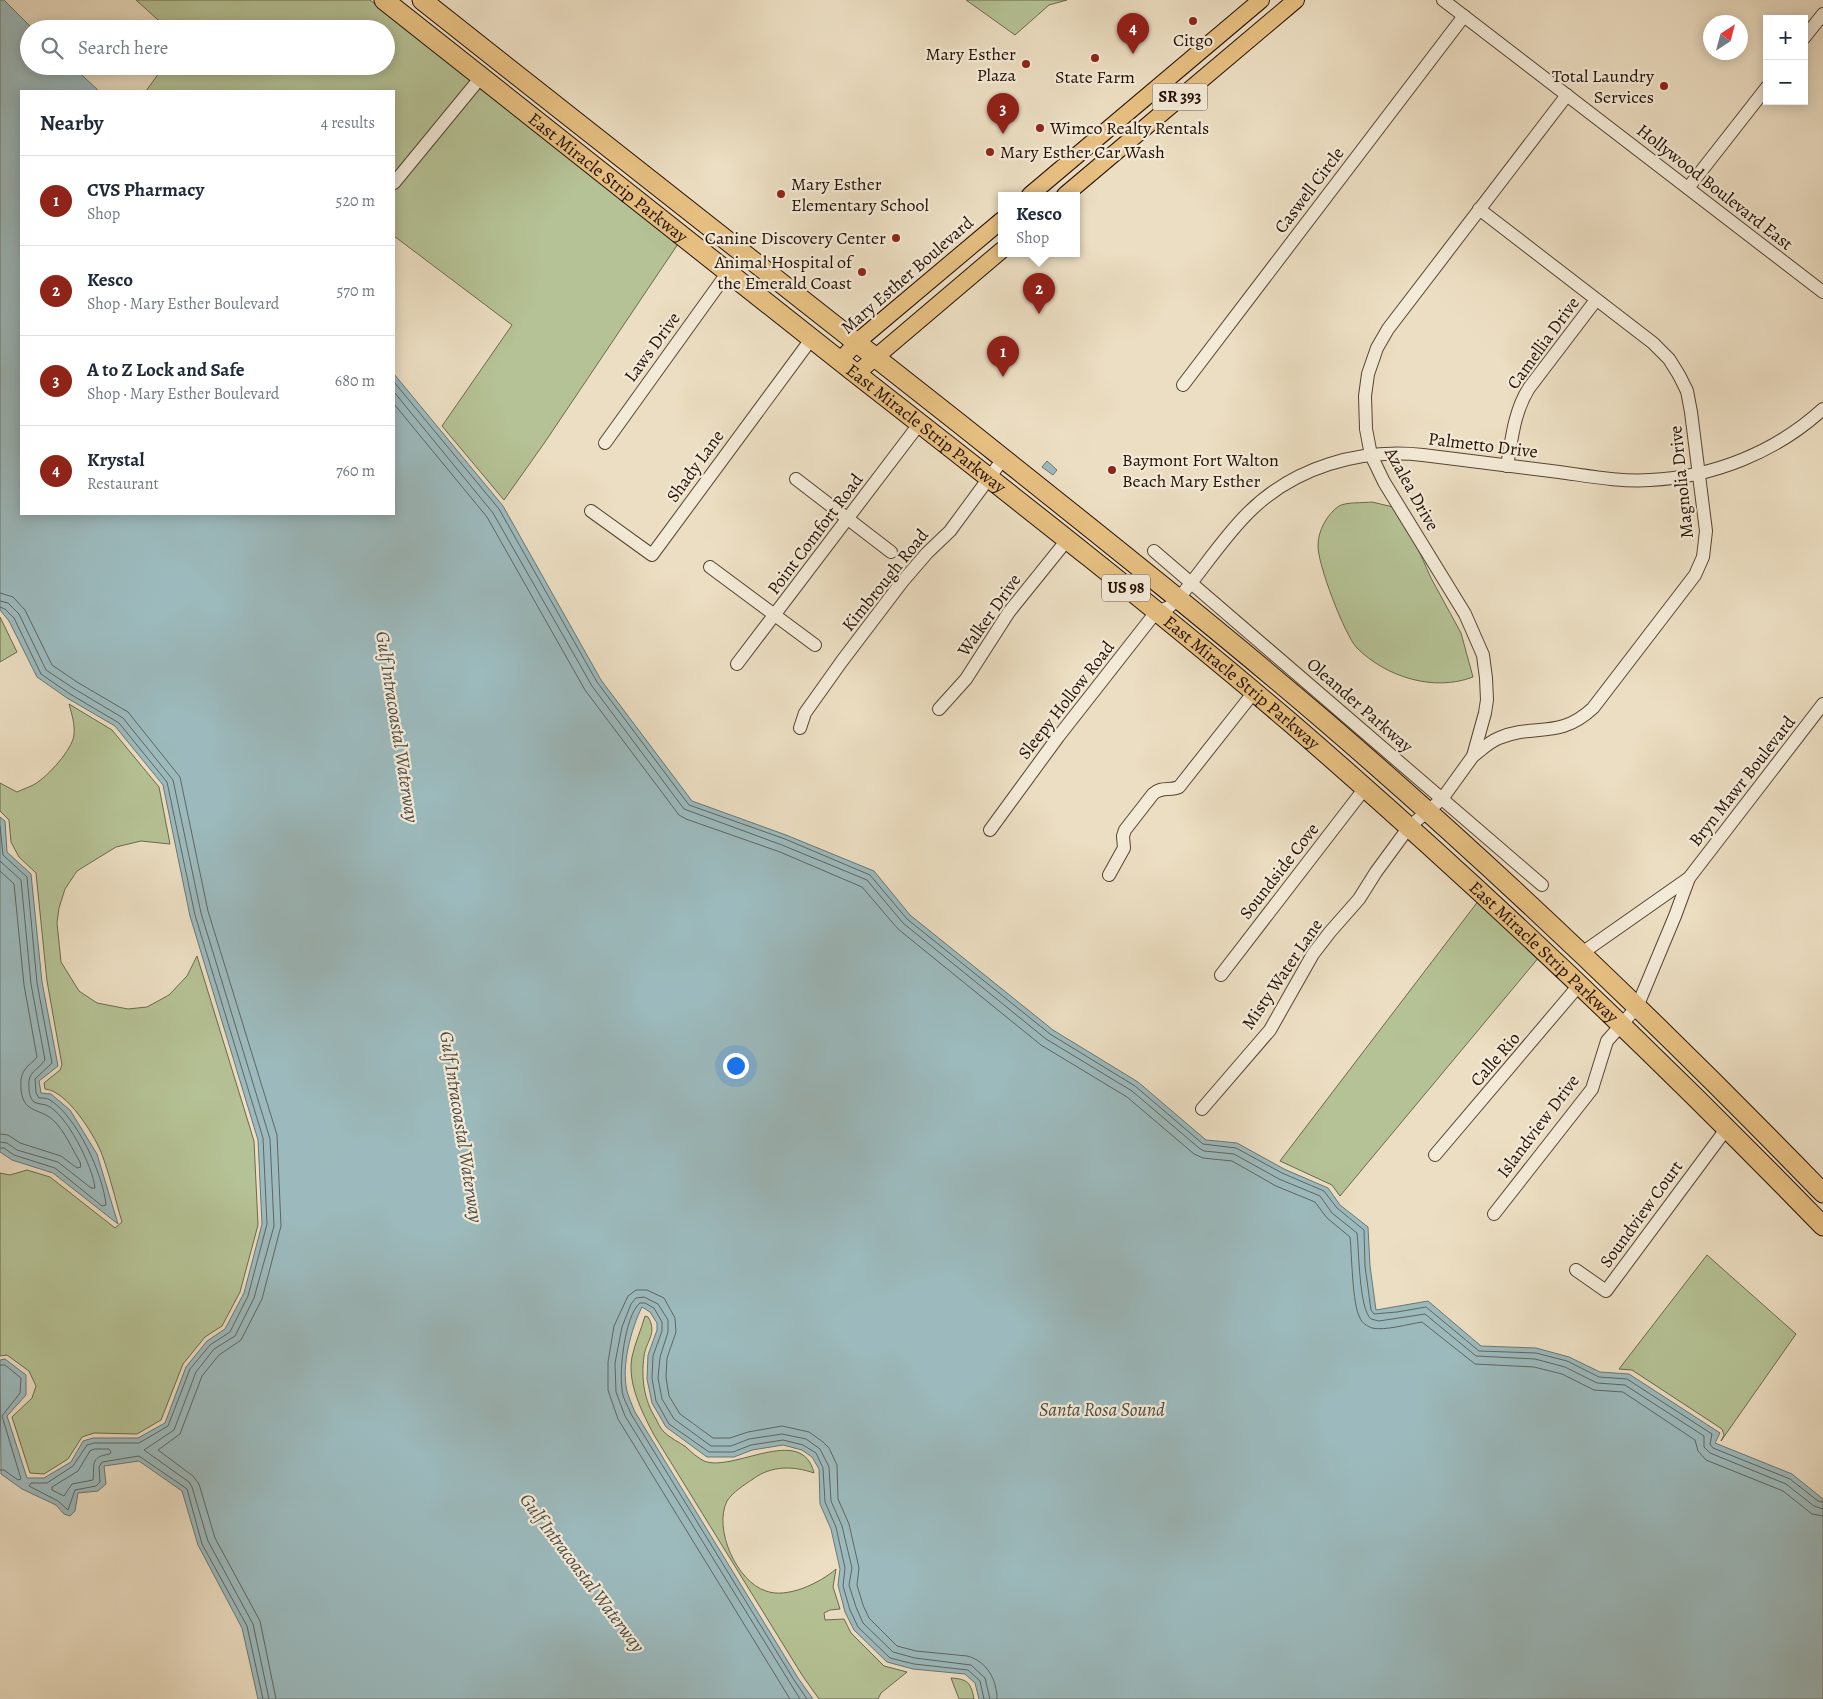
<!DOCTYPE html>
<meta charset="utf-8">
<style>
:root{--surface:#fff;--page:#f6f6f7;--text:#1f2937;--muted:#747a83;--line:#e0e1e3;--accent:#8f2418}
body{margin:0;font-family:Alegreya,serif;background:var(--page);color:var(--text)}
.controls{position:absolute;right:15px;top:15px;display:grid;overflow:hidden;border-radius:0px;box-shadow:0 2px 12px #0003}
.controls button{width:45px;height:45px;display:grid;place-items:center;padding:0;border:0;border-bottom:1px solid var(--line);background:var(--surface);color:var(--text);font:25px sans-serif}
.compass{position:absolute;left:1703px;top:15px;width:45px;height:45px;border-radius:50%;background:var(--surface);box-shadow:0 2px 12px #0003;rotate:36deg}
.you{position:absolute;left:735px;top:1065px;width:18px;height:18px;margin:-12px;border:4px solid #fff;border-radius:50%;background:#1a73e8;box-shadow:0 0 0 8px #1a73e833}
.badge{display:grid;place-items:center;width:32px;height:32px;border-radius:50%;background:var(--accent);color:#fff;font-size:16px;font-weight:700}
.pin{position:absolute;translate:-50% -41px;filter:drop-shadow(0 1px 2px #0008)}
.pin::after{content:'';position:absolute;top:26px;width:18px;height:15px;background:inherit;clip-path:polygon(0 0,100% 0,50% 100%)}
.popup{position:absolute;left:998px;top:192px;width:82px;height:65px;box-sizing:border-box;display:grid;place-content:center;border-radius:0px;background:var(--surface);filter:drop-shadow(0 1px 4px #0005);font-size:16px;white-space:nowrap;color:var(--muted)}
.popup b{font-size:19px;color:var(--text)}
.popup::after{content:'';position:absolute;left:50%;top:100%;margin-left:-10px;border:10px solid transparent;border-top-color:var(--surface)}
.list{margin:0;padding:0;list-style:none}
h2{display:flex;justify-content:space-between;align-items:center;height:65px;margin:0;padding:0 20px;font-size:21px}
h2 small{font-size:16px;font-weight:400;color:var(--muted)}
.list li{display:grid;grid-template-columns:32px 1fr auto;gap:15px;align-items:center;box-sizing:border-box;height:90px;padding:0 20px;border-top:1px solid var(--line)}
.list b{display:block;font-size:19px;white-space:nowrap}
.list p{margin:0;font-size:16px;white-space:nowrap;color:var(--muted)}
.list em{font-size:16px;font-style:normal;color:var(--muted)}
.icon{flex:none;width:28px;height:28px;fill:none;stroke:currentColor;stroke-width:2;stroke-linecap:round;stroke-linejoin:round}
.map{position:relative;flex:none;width:1823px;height:1699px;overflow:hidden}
.search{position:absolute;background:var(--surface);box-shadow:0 2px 12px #0003;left:20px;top:20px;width:375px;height:55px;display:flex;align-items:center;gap:12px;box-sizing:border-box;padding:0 18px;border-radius:28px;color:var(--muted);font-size:19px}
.panel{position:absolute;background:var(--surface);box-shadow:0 2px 12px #0003;left:20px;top:90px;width:375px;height:425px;border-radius:0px}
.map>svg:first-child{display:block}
.green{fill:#b5c295;stroke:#6c694d}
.water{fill:#9cbabd;stroke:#6c7673}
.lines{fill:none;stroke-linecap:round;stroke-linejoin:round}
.shore{stroke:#606561;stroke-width:1}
.minor-casing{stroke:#564434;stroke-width:14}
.major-casing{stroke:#241005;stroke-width:18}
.highway-casing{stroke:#241005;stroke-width:21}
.minor{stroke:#f3ead7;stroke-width:12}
.major{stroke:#e6bf81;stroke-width:16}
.highway{stroke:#e6bf81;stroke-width:19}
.poi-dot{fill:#8f2418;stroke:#f3ead7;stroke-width:2}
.labels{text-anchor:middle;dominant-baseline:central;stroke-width:4.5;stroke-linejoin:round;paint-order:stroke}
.shield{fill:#f3ead7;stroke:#625144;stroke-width:1}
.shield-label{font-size:16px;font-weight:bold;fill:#241005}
.poi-label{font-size:18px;fill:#241005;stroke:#f3ead7;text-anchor:end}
.street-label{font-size:18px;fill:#241005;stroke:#f3ead7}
.water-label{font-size:19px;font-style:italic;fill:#4e4c45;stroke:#f3ead7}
</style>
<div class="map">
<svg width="1823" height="1699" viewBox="0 0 1823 1699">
<rect width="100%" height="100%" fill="#ecdec2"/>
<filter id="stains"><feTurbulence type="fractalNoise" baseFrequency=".004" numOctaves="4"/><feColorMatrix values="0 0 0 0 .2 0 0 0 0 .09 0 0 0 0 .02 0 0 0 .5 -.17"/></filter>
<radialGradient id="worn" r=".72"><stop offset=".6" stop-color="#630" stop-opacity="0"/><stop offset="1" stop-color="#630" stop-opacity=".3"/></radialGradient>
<g class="green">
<polygon points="136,0 370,0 473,80 394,175 394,91 146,91 164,66 386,66 386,29 168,29"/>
<polygon points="966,0 1067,0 1049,5 1015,35"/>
<polygon points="480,85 680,241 545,442 504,500 442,426 512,325 394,236 394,190"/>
<path d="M1372,502l21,5 21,33 17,38 30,55 12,44c-39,15 -87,0 -116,-29 -12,-12 -40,-85 -39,-103 0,-14 9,-31 21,-39 7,-4 24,-3 33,-4z"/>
<polygon points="0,617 17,652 0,662"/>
<path d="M69,704l43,26 47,57 11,57 -29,-3 -25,6 -39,24 -12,18 -6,19 -2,15 4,39 18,29 18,12 31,6 19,-2 22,-12 18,-19 10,-20 57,185 4,84 -18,67 -18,34 -17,11 -22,27 -22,56 -24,14 -43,-1 -12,4 -14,22 -24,15 -14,-1 -18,-56 20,-19 4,-12 -7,-15 -22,-16 -7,1v-183l10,2 17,-5 23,7 65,51 7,-6c-7,-23 -12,-47 -21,-70 -8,-19 -34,-61 -56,-63l-1,-6 16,-13 2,-5 -15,-84 -11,-108 -17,-16 -8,-15 -2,-22 -9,-9v-28l17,9c6,-3 13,-5 18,-8 13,-8 37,-34 39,-49 1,-11 -2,-20 -5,-31z"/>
<polygon points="1479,900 1540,956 1340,1196 1332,1185 1280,1161"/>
<polygon points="1707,1255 1796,1334 1721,1441 1724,1435 1722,1429 1632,1370 1619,1369"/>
<path d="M645,1316l3,1c10,16 -2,24 -4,39 -3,23 0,44 12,63 2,4 4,9 8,13 6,6 15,10 22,15 5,5 12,11 18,14 29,12 98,-38 110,12 -20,-7 -42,-8 -61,6 -9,6 -20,13 -26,22 -14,28 10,81 39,90 21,8 54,-8 70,-22l-3,18 7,22 -10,1 -6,3 1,7 19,-1 7,14 33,33 23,6 -26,21 -3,6h-59l-17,-24 -148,-240c-12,-23 -27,-52 -22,-78 3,-14 9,-27 13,-41z"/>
<path d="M951,1678c17,1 20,5 23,21h-15z"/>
</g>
<g class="water">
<path d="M0,0h4l29,29h-4v37h43l27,25h-78v423h373v-140l109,132 98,174 91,121 94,34 88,36 36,44 143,115 85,52 68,58 31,3 47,26 44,19 12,17 28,22 2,39 6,44 52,-9 53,45 55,2 33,9 31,15 29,2 91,59 -5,10 77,31 31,25v200h-844l-4,-16 -10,-9 -52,-5 -26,-7 -33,-32 -9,-18 -7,-27 2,-16 -9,-40 -11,-25 -1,-35 -7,-12 -10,-7 -19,-5 -31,5 -18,7h-27l-41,-30 -14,-24 -5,-24 1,-24 9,-25v-7l-7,-11 -8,-5c-11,22 -21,59 -15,84 2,7 5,14 8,21l163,266 15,21h-555l-16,-71 -44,-83 -16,-54 -43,-30 -35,5 2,18 -8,7 -20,2 -3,18 -5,5 -6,-2 -8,-9 -34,-16 -21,-15 -1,-114 5,-1 21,16v20l-19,21 20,62h17l27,-16 12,-21 10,-3h45l27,-15 21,-56 21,-26 18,-12 19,-36 18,-69 -4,-84 -68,-224 -27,-131 -48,-59 -48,-28 -30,-21 -28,-56 -9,-11z"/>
<polygon points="1047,461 1057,470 1053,475 1042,467"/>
<polygon points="0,817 5,821 7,852 31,874 42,982 58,1066 39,1081 41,1093 51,1094 70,1110 97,1154 118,1224 53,1173 12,1160 0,1152"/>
</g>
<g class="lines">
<g class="shore">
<polyline points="394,382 499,509 597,682 689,805 785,839 870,875 907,919 1050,1034 1135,1086 1203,1144 1236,1148 1282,1173 1324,1191 1337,1208 1364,1230 1365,1266 1371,1310 1374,1314 1397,1312 1426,1307 1479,1351 1536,1353 1567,1361 1599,1377 1627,1379 1712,1434 1710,1444 1713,1448 1790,1479 1818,1501 1823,1502"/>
<path d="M394,392l99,121 99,173 92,123 98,36 85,35 36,43 143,116 86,52 67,57 5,3 30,3 45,25 41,17 12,17 25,20c2,17 2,76 14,86l8,2 46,-7 51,42 59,3 30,8 32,16 28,2 79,51v11l6,6 76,31 28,22 9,3"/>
<path d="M394,404l93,113 98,173 94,125 7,4 94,33 82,35 36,42 143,116 86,52 67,57 9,4 29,3 44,25 39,16 12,16 23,19c2,18 2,67 10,81 2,5 7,8 12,10 13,3 36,-4 50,-6l53,42 59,3 28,7 32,16 29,2 72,48 3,11 8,9 77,31 29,23 11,2"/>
<polyline points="0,593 13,597 25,610 52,665 77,682 128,712 180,777 208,911 277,1135 281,1226 262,1299 241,1340 219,1355 202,1376 180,1434 158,1450 193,1476 199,1484 215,1538 260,1621 276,1699"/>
<polyline points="0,601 8,603 19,614 46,670 73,688 123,718 173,780 201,913 270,1139 274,1226 254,1298 235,1336 214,1349 196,1372 174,1430 144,1450 189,1482 192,1487 208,1541 253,1624 269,1699"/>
<polyline points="0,607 5,609 14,618 41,674 70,694 119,723 167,782 195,915 263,1138 267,1224 248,1296 230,1332 210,1345 190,1369 168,1426 139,1443 94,1443 87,1445 73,1466 47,1483 31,1483 29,1486 58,1501 68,1510 75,1490 96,1486 100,1482 99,1467 102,1462 139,1456 187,1489 202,1544 247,1626 263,1699"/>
<path d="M0,826l3,29 24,22 10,106 15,80 -17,16 1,14 3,5c4,0 8,0 11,2 27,17 53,74 56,105l-4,1 -47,-38 -41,-13 -10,-7h-4"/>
<path d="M0,861l21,19 10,104 14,76c-7,10 -18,12 -16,27 0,6 1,11 5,15 4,2 8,2 12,3 20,7 47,62 49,83h-4l-33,-26 -41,-12 -10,-7 -7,-1"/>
<path d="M0,871l14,13 10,101 13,72c-3,5 -10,8 -13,14 -4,6 -3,12 -3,19 3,25 20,17 34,32 10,10 17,27 25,40l1,5 -4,1 -16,-12 -41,-13 -12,-8 -8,-1"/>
<polyline points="0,1365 5,1365 21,1378 20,1393 2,1416 21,1479 18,1480 4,1470 0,1470"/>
<path d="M95,1449h14l2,3 -1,2c-21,3 -15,11 -17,26l-21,4 -8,12 -12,-6v-3l26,-16 12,-20z"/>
<path d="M790,1699l-172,-280 -10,-29v-28l6,-36 14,-30 8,-6h11l17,8 11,20 1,14 -9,26 -1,19 3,19 11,18 33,24h17l18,-6 34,-6 27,6 14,10 6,6 8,17 1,34 11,25 10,44 -2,17 6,20 6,13 28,28 19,5 51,5c20,5 30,24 30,43"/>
<polyline points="800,1699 625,1416 616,1392 615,1363 622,1327 631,1304 636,1298 644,1297 658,1304 668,1320 668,1332 660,1357 658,1378 662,1399 674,1419 711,1446 731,1446 749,1439 782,1434 806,1439 820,1449 829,1467 831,1501 842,1526 852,1568 849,1585 856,1607 863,1623 893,1652 915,1658 971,1665 985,1678 990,1699"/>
<path d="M807,1699l-13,-19 -163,-266c-3,-8 -9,-17 -9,-25 -3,-19 3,-74 18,-86h5l9,5 8,14v9l-9,25 -1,22 4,23 13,23 40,28h24l18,-7 32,-5 20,5 13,8 7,15 2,34 11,25 9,41 -2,18 7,24 8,17 32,31 24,6 54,6 12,11 4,18"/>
</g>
<defs>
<g id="minor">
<polyline points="1443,0 1823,292"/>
<polyline points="1804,38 1823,14"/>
<polyline points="394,183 481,77"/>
<polyline points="1688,188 1767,87"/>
<polyline points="1183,385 1464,16"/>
<polyline points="605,443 728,272"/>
<path d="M1507,466c5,-28 7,-54 22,-78l67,-88"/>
<polyline points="796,479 891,552"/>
<polyline points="591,511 652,555 812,338"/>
<polyline points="1154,551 1542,885"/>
<polyline points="710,567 815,645"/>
<polyline points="737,664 920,423"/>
<polyline points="939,709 966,679 1009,612 1067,540"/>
<polyline points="800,728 805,713 842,661 902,582 927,553 950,531 1003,459"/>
<path d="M1473,756c8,-6 16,-14 26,-18 35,-15 60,2 94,-30l102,-133 8,-18 3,-26 -15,-119 -4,-21 -8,-16 -10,-16 -16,-16 -174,-134"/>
<path d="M990,830l68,-93 98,-125 13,-5 9,-8c24,-28 44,-60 70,-86 46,-46 112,-65 175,-58 45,6 91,11 136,17 30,4 61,10 91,8 64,-3 126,-28 173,-71"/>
<path d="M1109,875l15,-27 -1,-12 2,-6 28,-36c8,-8 17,-3 26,-7l75,-95"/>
<polyline points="1582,953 1689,878"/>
<polyline points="1221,975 1365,788"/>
<polyline points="1202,1109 1270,1030 1313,954 1330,932 1359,899 1376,872 1409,827 1442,799 1473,756 1485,713 1487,700 1486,678 1483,655 1465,614 1384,482 1371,455 1366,429 1365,396 1368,374 1377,348 1388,329 1567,95"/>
<polyline points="1435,1155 1580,984"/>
<polyline points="1494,1214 1592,1089 1607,1041 1637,1007 1675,916 1689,878 1823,704"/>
<polyline points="1576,1270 1606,1291 1727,1128"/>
</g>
<g id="major">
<polyline points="1030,195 1261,0"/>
<polyline points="1065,195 1296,0"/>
<polyline points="840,361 857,342 1002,220"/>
<polyline points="856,374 1002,250"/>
</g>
<g id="highway">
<path id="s1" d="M384,0c156,124 313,248 470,372 147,115 295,230 437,351 185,160 362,328 532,503"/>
<path d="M422,0c179,142 359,283 538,424 123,98 247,196 366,298 173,149 338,307 497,471"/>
</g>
</defs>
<use href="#minor" class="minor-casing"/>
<use href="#major" class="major-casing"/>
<use href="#highway" class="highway-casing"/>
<use href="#minor" class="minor"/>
<use href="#major" class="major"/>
<use href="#highway" class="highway"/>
</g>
<g class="poi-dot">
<circle cx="1193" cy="21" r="5"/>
<circle cx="1095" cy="58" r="5"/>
<circle cx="1026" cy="64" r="5"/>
<circle cx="1664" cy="86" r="5"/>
<circle cx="1040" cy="128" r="5"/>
<circle cx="990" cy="152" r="5"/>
<circle cx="781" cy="194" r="5"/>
<circle cx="896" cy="238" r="5"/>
<circle cx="862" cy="272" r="5"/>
<circle cx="1112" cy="470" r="5"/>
</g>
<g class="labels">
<g class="shield">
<rect x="1152.5" y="83.5" width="55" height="27" rx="4"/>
<rect x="1102" y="574.5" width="48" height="27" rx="4"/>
</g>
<g class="shield-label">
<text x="1180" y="97">SR 393</text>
<text x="1126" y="588">US 98</text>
</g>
<g class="poi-label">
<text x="1193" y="40" text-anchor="middle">Citgo</text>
<text x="1016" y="54">Mary Esther<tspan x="1016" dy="21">Plaza</tspan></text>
<text x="1654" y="76">Total Laundry<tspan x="1654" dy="21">Services</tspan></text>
<text x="1095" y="77" text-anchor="middle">State Farm</text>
<text x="1050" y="128" text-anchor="start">Wimco Realty Rentals</text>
<text x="1000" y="152" text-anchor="start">Mary Esther Car Wash</text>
<text x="791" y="184" text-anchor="start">Mary Esther<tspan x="791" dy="21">Elementary School</tspan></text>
<text x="886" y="238">Canine Discovery Center</text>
<text x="852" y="262">Animal Hospital of<tspan x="852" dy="21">the Emerald Coast</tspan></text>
<text x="1122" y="460" text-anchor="start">Baymont Fort Walton<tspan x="1122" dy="21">Beach Mary Esther</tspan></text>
</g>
<g class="street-label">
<text stroke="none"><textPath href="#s1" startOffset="286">East Miracle Strip Parkway</textPath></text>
<text transform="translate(1715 187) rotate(38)">Hollywood Boulevard East</text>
<text transform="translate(1309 190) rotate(-53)">Caswell Circle</text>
<text transform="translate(907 275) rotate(-41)">Mary Esther Boulevard</text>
<text transform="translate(1543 343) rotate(-54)">Camellia Drive</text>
<text transform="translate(652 347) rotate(-54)">Laws Drive</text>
<text stroke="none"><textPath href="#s1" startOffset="691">East Miracle Strip Parkway</textPath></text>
<text transform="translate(1483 445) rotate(7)">Palmetto Drive</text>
<text transform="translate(695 466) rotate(-54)">Shady Lane</text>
<text transform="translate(1681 482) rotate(-96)">Magnolia Drive</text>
<text transform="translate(1412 489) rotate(61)">Azalea Drive</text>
<text transform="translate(815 534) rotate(-53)">Point Comfort Road</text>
<text transform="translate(885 580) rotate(-51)">Kimbrough Road</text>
<text transform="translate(989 615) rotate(-55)">Walker Drive</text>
<text stroke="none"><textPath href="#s1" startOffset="1096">East Miracle Strip Parkway</textPath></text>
<text transform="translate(1066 700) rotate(-52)">Sleepy Hollow Road</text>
<text transform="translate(1360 705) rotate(41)">Oleander Parkway</text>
<text transform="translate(1742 781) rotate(-52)">Bryn Mawr Boulevard</text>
<text transform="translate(1279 871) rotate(-52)">Soundside Cove</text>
<text stroke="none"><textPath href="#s1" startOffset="1501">East Miracle Strip Parkway</textPath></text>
<text transform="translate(1282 974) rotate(-56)">Misty Water Lane</text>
<text transform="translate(1495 1059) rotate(-49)">Calle Rio</text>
<text transform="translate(1538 1126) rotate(-53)">Islandview Drive</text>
<text transform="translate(1641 1214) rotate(-54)">Soundview Court</text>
</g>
<g class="water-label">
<text transform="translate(397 727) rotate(81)">Gulf Intracoastal Waterway</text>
<text transform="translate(461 1127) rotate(81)">Gulf Intracoastal Waterway</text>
<text x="1102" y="1410">Santa Rosa Sound</text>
<text transform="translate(582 1573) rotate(53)">Gulf Intracoastal Waterway</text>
</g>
</g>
<rect width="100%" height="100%" filter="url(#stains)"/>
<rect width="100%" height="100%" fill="url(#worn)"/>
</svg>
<div class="controls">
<button>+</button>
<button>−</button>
</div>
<svg class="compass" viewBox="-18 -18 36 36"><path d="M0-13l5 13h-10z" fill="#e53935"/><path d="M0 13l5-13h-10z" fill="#747a83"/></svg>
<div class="you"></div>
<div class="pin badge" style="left:1003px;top:377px">1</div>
<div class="pin badge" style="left:1039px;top:314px">2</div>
<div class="popup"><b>Kesco</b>Shop</div>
<div class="pin badge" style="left:1003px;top:134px">3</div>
<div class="pin badge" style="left:1133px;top:54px">4</div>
<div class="search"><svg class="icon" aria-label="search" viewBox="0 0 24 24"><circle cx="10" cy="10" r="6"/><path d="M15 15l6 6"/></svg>Search here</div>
<section class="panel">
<h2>Nearby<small>4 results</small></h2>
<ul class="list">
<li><span class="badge">1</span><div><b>CVS Pharmacy</b><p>Shop</p></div><em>520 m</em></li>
<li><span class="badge">2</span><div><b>Kesco</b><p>Shop · Mary Esther Boulevard</p></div><em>570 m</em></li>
<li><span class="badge">3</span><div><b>A to Z Lock and Safe</b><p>Shop · Mary Esther Boulevard</p></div><em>680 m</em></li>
<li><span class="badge">4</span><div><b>Krystal</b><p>Restaurant</p></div><em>760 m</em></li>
</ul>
</section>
</div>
